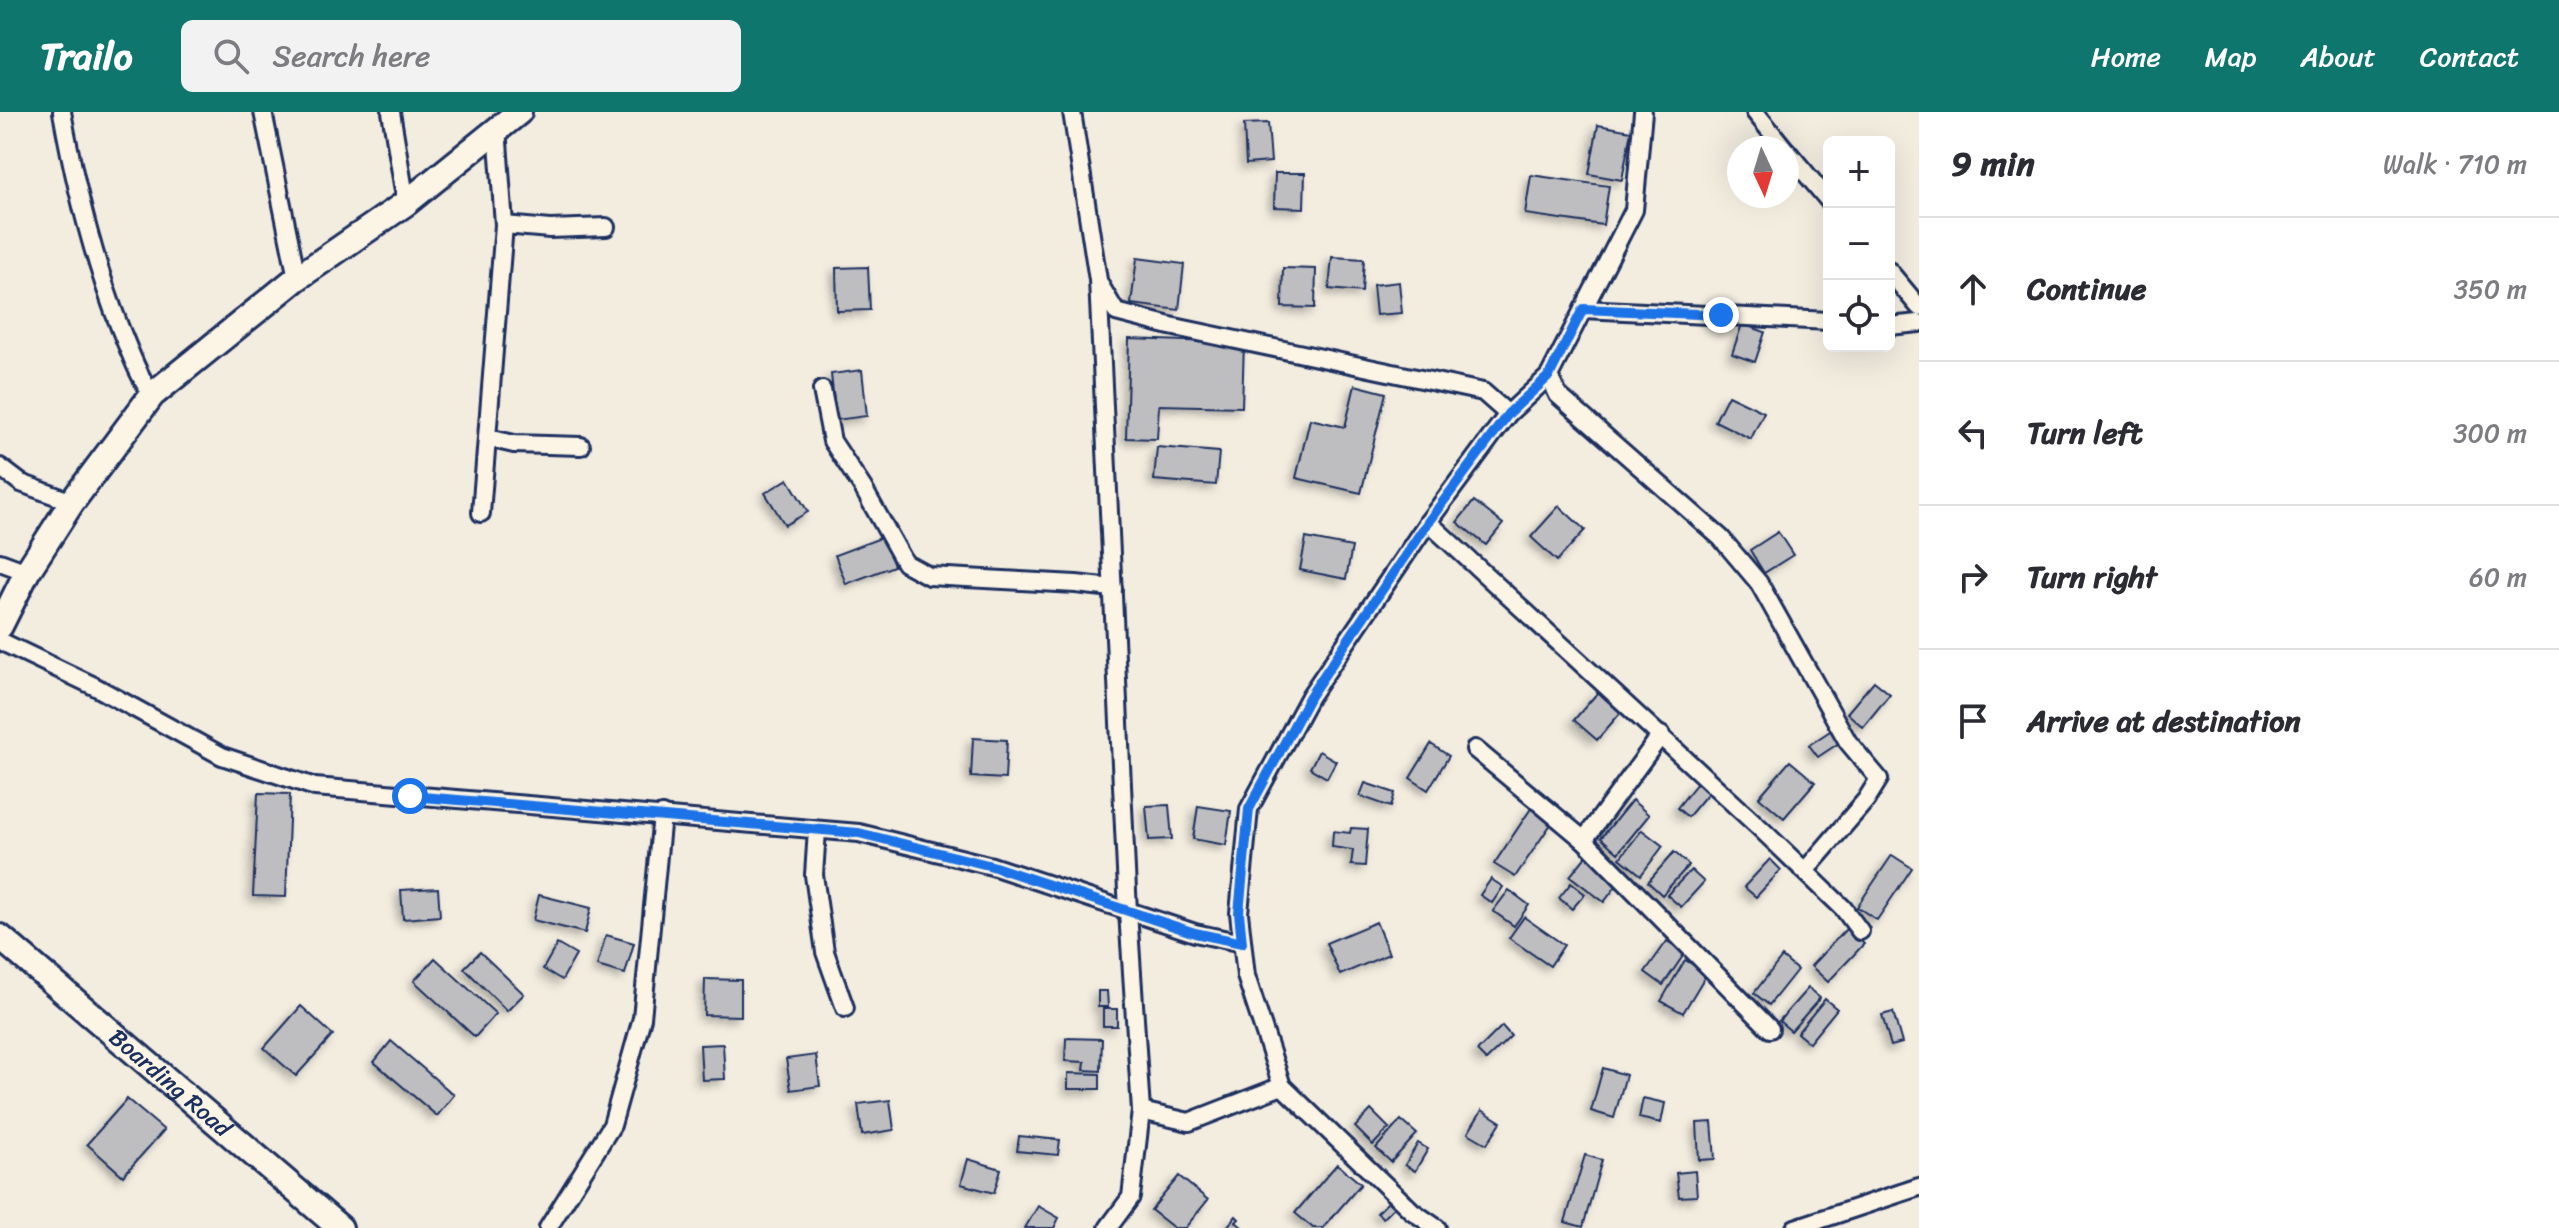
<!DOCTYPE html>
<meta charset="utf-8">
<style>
:root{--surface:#fff;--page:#f2f2f3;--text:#2b2b33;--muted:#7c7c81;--line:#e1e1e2;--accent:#0f766e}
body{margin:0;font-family:Sriracha,sans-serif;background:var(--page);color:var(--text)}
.controls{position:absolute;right:24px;top:24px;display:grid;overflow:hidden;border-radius:12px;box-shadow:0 8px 32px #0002}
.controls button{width:72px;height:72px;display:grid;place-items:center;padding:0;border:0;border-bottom:2px solid var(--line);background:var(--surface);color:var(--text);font:40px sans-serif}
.compass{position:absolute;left:1727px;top:24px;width:72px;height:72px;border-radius:50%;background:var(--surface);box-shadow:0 8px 32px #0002;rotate:176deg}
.stop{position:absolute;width:24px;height:24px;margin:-18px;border:6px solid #1a73e8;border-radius:50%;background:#fff}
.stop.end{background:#1a73e8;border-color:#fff;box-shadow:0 2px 8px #0008}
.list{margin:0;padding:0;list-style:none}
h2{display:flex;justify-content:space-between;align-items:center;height:104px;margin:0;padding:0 32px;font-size:34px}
h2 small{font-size:26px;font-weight:400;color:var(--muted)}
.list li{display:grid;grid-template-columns:52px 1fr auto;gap:24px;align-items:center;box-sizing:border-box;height:144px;padding:0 32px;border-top:2px solid var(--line)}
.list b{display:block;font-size:30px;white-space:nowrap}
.list em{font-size:26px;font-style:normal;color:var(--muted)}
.icon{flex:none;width:44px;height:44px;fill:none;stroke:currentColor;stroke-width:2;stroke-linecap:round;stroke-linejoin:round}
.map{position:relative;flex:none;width:1919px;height:1116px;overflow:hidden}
header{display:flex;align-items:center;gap:48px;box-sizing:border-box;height:112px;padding:0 40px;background:var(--accent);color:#fff}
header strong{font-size:38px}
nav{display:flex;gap:44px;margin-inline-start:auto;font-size:28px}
.search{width:560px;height:72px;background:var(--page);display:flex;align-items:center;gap:20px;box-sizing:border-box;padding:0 28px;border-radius:12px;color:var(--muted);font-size:30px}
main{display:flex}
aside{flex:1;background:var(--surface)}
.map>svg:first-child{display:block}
.building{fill:#bebec0;stroke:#1b2f5e;stroke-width:2;filter:url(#shadow)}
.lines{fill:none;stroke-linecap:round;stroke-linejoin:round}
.street-casing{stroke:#1b2f5e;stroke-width:22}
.secondary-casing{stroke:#1b2f5e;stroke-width:30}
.street{stroke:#fcf5e5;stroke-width:16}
.secondary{stroke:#fcf5e5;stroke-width:24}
.route{stroke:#1a73e8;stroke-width:10}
.labels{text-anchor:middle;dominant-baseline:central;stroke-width:6;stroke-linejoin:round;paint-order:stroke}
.street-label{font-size:24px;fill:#1b2f5e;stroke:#fcf5e5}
</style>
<header>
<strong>Trailo</strong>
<div class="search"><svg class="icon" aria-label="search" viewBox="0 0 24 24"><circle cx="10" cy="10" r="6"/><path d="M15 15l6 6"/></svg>Search here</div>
<nav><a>Home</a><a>Map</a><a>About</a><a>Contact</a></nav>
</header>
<main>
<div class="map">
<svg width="1919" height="1116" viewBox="0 0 1919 1116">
<defs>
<filter id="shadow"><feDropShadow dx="-4.5" dy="4.5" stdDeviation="4" flood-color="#0004"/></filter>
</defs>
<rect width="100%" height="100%" fill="#f3ede0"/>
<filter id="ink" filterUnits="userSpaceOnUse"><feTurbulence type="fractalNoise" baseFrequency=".0125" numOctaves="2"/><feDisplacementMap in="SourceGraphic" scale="16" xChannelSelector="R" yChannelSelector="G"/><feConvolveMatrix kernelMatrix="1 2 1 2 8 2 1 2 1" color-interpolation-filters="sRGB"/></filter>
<g filter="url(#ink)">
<g class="building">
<polygon points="1268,11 1271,50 1246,52 1244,12"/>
<polygon points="1598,13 1631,19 1622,68 1589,62"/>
<polygon points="1275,61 1305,61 1304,96 1274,95"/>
<polygon points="1531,63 1609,74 1603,113 1525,102"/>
<polygon points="1332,145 1364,147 1362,180 1329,177"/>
<polygon points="1137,146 1184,152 1179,198 1131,192"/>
<polygon points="868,155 870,198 837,199 836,156"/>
<polygon points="1283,156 1316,157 1315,196 1282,195"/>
<polygon points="1399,170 1402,201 1376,203 1373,173"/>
<polygon points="1742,212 1765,220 1755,250 1732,242"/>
<polygon points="1129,227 1244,231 1242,295 1159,293 1157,327 1126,326"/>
<polygon points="862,258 867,304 836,308 831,262"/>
<polygon points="1355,273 1386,281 1361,381 1296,366 1310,307 1345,315"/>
<polygon points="1728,283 1764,300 1751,327 1715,309"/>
<polygon points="1157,335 1219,340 1216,373 1154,368"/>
<polygon points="788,367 808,400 785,413 765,381"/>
<polygon points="1474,389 1503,412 1486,433 1457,410"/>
<polygon points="1559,394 1585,418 1557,449 1531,425"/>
<polygon points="1778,420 1793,443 1764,461 1750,438"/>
<polygon points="883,425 894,454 846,472 835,443"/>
<polygon points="1306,426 1352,435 1346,467 1300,458"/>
<polygon points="1874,569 1890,582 1863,615 1847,601"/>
<polygon points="1599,579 1622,599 1597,628 1574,608"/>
<polygon points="1833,617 1842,629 1818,645 1809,633"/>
<polygon points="973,626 1007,628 1005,667 971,665"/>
<polygon points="1431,632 1449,644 1428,678 1410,666"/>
<polygon points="1319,639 1336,649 1327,666 1310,656"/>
<polygon points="1790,649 1815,670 1784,706 1759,685"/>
<polygon points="1365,671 1395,681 1391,695 1360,684"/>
<polygon points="1697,671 1708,681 1688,705 1677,696"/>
<polygon points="258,681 290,682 286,785 253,784"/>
<polygon points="1632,688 1649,703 1618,741 1601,726"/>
<polygon points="1169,693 1172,727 1149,728 1146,694"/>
<polygon points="1198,694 1231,699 1226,733 1193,727"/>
<polygon points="1532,695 1553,709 1515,765 1494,752"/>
<polygon points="1351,716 1368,717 1365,754 1351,753 1353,738 1332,735 1333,719 1350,721"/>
<polygon points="1642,718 1663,734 1641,763 1620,746"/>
<polygon points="1674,740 1689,753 1662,783 1648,770"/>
<polygon points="1587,743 1620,769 1604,790 1570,764"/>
<polygon points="1892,743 1912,756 1877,808 1857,795"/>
<polygon points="1770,747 1781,758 1756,785 1744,775"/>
<polygon points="1691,758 1704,770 1681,795 1667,783"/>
<polygon points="1491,767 1503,775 1492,791 1480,783"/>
<polygon points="1571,771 1585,782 1572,797 1559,786"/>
<polygon points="438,776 440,804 403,807 401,778"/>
<polygon points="1509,778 1529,793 1514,814 1493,799"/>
<polygon points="539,783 591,796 585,821 533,808"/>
<polygon points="1524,805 1564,833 1550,854 1509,826"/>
<polygon points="1376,810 1389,842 1340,863 1326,831"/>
<polygon points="1847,816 1864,832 1828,870 1811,854"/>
<polygon points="606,823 634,831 625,862 597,854"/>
<polygon points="1667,829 1685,841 1663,873 1645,860"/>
<polygon points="557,832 576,843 562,868 543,857"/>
<polygon points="480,840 524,882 507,899 464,856"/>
<polygon points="1782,845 1797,858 1769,893 1754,881"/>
<polygon points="435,846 496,902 475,925 414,869"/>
<polygon points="1685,848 1707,861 1683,901 1661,889"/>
<polygon points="705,867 741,868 741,904 704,903"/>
<polygon points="1808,876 1820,886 1791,919 1779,909"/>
<polygon points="1098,879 1107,879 1108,895 1098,895"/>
<polygon points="1825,887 1837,897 1809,931 1797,921"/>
<polygon points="301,894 333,923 296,964 264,936"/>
<rect x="1103" y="897" width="14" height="17"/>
<polygon points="1893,900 1902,931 1891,934 1882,903"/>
<polygon points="1502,914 1511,924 1486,948 1477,939"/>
<polygon points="1066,926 1102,927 1101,959 1084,958 1085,950 1065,949"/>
<polygon points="391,929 454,983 437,1004 374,950"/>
<polygon points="723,932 725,967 702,968 700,933"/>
<polygon points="816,943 820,974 791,978 786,947"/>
<polygon points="1603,956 1626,963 1614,1006 1591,999"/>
<polygon points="1068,961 1100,962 1100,977 1068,977"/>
<polygon points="1643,986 1665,991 1661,1011 1639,1006"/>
<polygon points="127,987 164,1018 123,1064 87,1032"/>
<polygon points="890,988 894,1018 862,1023 858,992"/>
<polygon points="1371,998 1389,1016 1373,1033 1355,1015"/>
<polygon points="1482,998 1501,1010 1487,1032 1468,1021"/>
<polygon points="1401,1008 1417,1022 1391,1050 1376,1036"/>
<polygon points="1712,1010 1715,1047 1699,1048 1697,1011"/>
<polygon points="1019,1024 1060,1028 1058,1043 1017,1039"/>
<polygon points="1418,1031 1428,1037 1415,1059 1405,1053"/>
<polygon points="1585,1043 1602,1048 1583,1115 1565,1110"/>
<polygon points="968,1047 1001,1057 994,1081 961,1072"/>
<polygon points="1337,1052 1361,1072 1323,1116 1313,1116 1295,1101"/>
<polygon points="1695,1059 1697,1084 1679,1085 1676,1061"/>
<polygon points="1179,1064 1208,1088 1185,1116 1174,1116 1151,1098"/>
<polygon points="1388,1090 1394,1095 1383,1106 1377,1101"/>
<polygon points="1038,1094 1059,1106 1054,1116 1025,1116"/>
<polygon points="1236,1104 1239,1107 1236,1110 1243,1116 1226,1116"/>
</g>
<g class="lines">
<defs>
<g id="street">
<path d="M62,0c13,73 31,147 58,216 10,24 18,47 32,67"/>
<polyline points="263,0 297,166"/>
<polyline points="391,0 406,91"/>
<polyline points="1072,0 1098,168 1128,800 1141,999 1131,1085 1108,1116"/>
<polyline points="1755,0 1784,36"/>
<polyline points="1787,39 1829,89"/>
<polyline points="504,113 550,117 606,115"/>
<polyline points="1889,159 1919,195"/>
<polyline points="1100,173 1116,200 1170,214 1483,280 1508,302"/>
<polyline points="1583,197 1829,209"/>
<polyline points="1889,214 1919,211"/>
<polyline points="1549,264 1558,283 1721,426 1759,471 1848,630 1879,667 1866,688 1805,759"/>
<polyline points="822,278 832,329 863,376 905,451 929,464 1076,472 1113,476"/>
<polyline points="488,326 514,332 581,334"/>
<polyline points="0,355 21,371 72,390"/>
<polyline points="481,401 504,113 497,16"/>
<polyline points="1428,410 1761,717 1843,796 1860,819"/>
<polyline points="0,450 27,460"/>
<polyline points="0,529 94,574 222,644 315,675 859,721 992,754 1195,821 1242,831"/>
<polyline points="1661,623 1584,728 1770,917"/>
<polyline points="1475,637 1584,728"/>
<polyline points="817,718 814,763 825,840 845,896"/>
<polyline points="1141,999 1189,1010 1282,974"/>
<polyline points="548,1116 612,1013 642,906 662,703"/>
<polyline points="1437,1116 1412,1099 1282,974 1246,864 1239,801 1249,697 1310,584 1428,410 1508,302 1549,264 1634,98 1643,0"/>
<polyline points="1795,1116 1919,1075"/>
</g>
<g id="secondary">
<polyline points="0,514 27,460 72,390 152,283 297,166 406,91 519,0"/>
<path id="s1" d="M0,825l340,291"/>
</g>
</defs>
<use href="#street" class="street-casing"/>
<use href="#secondary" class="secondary-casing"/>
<use href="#street" class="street"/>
<use href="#secondary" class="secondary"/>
</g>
</g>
<g class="lines" filter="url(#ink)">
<polyline class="route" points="410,684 859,721 992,754 1195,821 1242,831 1239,801 1249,697 1310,584 1428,410 1492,324 1508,302 1549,264 1583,197 1721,203"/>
</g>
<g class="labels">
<g class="street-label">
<text stroke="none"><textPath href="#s1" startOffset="224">Boarding Road</textPath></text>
</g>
</g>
</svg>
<div class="controls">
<button>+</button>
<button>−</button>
<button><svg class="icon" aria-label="locate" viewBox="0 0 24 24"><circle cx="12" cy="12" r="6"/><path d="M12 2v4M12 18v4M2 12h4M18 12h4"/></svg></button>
</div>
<svg class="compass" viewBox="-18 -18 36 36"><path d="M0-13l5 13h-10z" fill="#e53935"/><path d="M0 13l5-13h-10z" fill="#7c7c81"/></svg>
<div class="stop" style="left:410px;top:684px"></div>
<div class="stop end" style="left:1721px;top:203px"></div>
</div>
<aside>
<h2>9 min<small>Walk · 710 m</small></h2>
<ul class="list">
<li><svg class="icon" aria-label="ahead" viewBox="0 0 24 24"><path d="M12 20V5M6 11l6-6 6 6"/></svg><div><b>Continue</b></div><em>350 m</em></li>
<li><svg class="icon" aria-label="left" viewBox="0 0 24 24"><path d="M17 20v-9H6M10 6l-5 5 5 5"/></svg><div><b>Turn left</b></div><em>300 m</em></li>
<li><svg class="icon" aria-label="right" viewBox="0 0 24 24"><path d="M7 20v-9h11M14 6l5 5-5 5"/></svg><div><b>Turn right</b></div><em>60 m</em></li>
<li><svg class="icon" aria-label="arrive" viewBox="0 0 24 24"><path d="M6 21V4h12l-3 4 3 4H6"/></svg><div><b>Arrive at destination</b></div></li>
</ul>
</aside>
</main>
